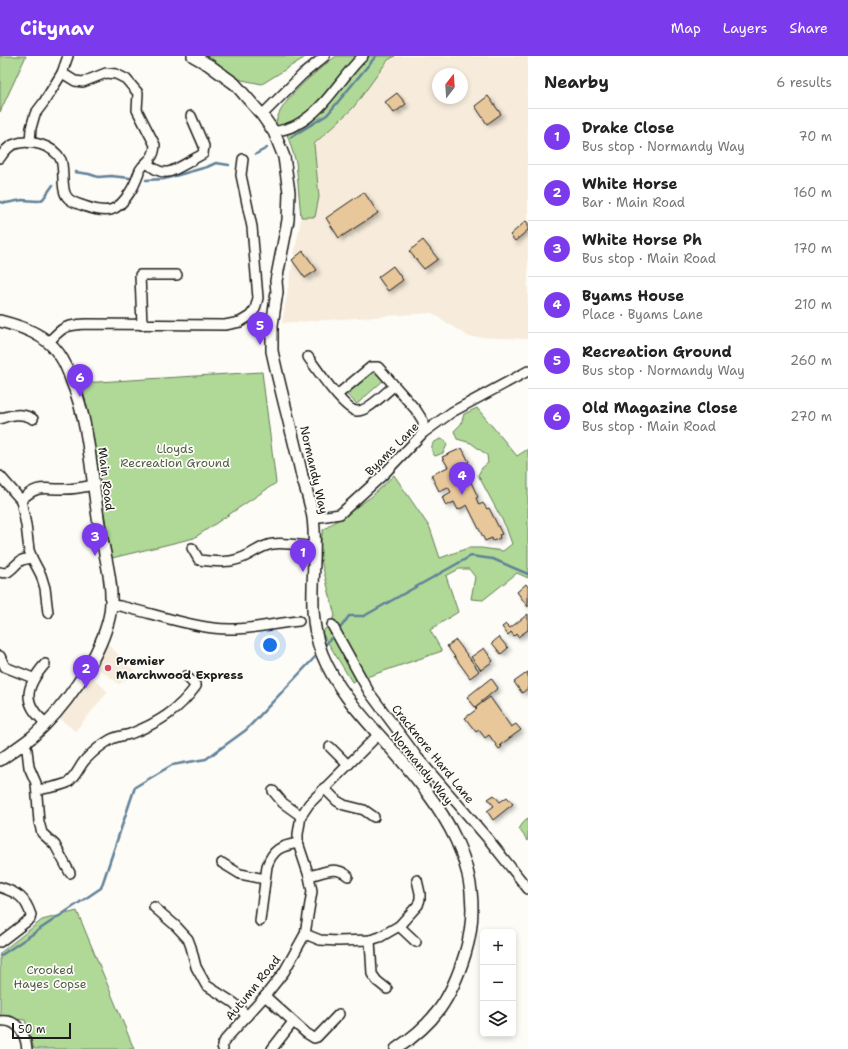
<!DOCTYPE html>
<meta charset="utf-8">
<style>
:root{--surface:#fff;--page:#f2f2f2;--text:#222;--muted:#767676;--line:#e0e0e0;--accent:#7c3aed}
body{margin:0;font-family:"Shantell Sans",sans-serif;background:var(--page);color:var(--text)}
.controls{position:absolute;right:12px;bottom:12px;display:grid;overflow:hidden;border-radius:6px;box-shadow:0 2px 6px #0003}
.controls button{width:36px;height:36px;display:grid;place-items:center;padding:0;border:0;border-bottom:1px solid var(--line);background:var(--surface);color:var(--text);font:20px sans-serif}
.compass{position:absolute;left:432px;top:12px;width:36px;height:36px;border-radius:50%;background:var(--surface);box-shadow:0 2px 6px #0003;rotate:17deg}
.scale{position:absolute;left:12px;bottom:10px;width:59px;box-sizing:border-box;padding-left:4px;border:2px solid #1c1c1c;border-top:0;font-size:11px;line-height:14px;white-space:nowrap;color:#1c1c1c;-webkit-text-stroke:3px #fdfcf7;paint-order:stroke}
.you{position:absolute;left:270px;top:589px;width:14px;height:14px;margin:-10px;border:3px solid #fff;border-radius:50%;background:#1a73e8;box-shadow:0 0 0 6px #1a73e833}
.badge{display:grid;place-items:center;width:26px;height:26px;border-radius:50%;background:var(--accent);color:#fff;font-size:13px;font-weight:700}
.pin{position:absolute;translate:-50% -33px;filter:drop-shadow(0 1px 2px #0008)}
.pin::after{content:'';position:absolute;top:21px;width:14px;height:12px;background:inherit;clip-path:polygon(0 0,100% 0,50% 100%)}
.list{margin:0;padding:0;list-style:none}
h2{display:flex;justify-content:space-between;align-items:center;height:52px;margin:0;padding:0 16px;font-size:17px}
h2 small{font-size:13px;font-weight:400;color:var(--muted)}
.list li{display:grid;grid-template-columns:26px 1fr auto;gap:12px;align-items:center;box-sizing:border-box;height:56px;padding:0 16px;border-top:1px solid var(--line)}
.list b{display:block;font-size:15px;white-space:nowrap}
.list p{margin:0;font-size:13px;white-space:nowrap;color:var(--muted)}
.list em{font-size:13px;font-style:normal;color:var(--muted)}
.icon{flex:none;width:22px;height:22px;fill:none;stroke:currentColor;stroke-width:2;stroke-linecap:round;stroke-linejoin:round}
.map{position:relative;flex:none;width:528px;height:993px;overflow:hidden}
header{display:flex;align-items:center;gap:24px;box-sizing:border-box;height:56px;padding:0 20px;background:var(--accent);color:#fff}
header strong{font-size:19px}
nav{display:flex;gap:22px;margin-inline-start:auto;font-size:14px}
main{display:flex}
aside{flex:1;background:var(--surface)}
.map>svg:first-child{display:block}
.built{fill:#f7ecdb;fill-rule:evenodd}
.green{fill:#b0d997;stroke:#667a5a}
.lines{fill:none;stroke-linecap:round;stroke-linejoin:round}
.stream{stroke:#618199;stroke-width:2.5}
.building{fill:#e8c79a;stroke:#1c1c1c;filter:url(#shadow)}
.minor-casing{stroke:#1c1c1c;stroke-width:12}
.tertiary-casing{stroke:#1c1c1c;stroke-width:14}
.minor{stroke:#fdfcf7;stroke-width:9}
.tertiary{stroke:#fdfcf7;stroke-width:11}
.poi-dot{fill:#d1495b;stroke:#fdfcf7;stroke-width:1.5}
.labels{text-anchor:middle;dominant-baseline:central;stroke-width:3.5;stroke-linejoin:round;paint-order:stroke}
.park-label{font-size:12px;fill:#505e47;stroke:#fdfcf7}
.street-label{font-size:12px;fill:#1c1c1c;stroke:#fdfcf7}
.poi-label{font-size:12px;font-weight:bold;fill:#1c1c1c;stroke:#fdfcf7;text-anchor:start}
</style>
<header>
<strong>Citynav</strong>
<nav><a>Map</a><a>Layers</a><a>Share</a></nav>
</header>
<main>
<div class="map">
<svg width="528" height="993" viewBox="0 0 528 993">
<defs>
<filter id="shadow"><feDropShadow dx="3" dy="3" stdDeviation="2" flood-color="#0004"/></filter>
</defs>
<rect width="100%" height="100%" fill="#fdfcf7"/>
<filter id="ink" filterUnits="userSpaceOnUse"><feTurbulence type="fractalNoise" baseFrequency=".025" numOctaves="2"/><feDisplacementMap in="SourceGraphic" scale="8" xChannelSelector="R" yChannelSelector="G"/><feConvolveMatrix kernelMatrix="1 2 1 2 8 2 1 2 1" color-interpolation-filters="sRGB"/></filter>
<g filter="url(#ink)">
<g class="built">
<path d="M395,0h133v283l-59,-2 -37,-24 -150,10 19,-106h14l4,-20 -5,-53 39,-36 35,-48zM438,18h24v24h-24z"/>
<polygon points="106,586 136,617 119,628 95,610"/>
<polygon points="90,619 108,636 75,675 59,662"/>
</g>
<g class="green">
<polygon points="0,0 26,0 0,56"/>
<polygon points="199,0 307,0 262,28 237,23"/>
<path d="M336,0h24l-43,48 -24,19 -17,4c-2,-23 42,-57 60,-71z"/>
<polygon points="369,0 395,0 388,4 353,52 314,88 319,141 315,161 301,161 296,106 287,78 302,71 325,54"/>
<polygon points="374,314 385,323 357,348 346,338"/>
<polygon points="262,316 276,427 194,482 112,502 81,327"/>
<polygon points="477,352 517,400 528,393 528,522 517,517 483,544 471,543 475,521 469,513 459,513 446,520 458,556 430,574 442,595 352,626 322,577 335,560 319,496 323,474 371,441 394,419 430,472 440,502 468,492 481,492 503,495 512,488 506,471 478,419 482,412 488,407 487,399 471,387 457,383 454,375 461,368 464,358"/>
<path d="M440,383l5,1 2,5 -4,8 -8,3c-4,-3 -4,-9 -2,-13z"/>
<polygon points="528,762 528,785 519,773 525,764"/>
<polygon points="77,855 134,993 34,993 25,964 0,962 0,897 42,864"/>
</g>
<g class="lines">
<g class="stream">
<polyline points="291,81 327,59 376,0"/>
<polyline points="256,98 267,92"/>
<polyline points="75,116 89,118 98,121 111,120 130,122"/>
<polyline points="146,124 164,123 207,111 216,107 229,109"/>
<polyline points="0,146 6,147 22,144 38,145 43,143 53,129"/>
<polyline points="341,571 349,560 364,560 471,500 493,503 528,518"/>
<polyline points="326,588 331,582"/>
<polyline points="0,900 101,832 135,731 172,709 206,703 246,674 316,600"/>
</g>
</g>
<g class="building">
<polygon points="397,37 406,48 394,57 385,46"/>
<polygon points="488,40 501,58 487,68 475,50"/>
<polygon points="364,136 378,157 339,182 326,162"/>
<polygon points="526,165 528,167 528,174 515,185 510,179"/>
<polygon points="423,184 438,203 424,213 409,195"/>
<polygon points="303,195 317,214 305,222 292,204"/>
<polygon points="393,210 403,224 388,235 378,221"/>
<polygon points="462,392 469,406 460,410 465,421 468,420 478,441 476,442 479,449 483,447 487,453 489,452 502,478 499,479 500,482 493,485 492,482 485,485 467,449 458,454 454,446 446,450 442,441 451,436 448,431 439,435 431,419 448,411 442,401"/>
<polygon points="526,528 528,531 528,551 517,536"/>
<polygon points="528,558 528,574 518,581 516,578 514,580 511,576 508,579 502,571 506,568 510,572"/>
<polygon points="499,581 508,592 501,598 492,587"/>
<polygon points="456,584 479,615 470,622 447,590"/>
<polygon points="484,592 493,605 481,614 471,601"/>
<polygon points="528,616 528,632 522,637 514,626"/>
<polygon points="491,622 498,632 475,651 467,641"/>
<polygon points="490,641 511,671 516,668 521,674 500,689 502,691 499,693 489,679 485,682 479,674 476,676 465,662 477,653 475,652"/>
<polygon points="494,739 500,746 507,741 513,748 493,764 487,755 494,750 488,743"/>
</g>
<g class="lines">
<defs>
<g id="minor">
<polyline points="262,59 302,19 325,0"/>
<path d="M274,76c7,-2 15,-3 22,-7 29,-15 44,-47 67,-69"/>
<polyline points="30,87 31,72 35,58 44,46 62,17 68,0"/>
<path d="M0,102c4,-6 8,-12 15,-14 14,-5 39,1 46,16 4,10 -1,31 7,38 3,4 11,6 16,8 23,8 33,7 46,-14 5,-7 7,-14 10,-22 6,-10 14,-9 15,-25l-18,-35 1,-17 -12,-14 -10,-5 -10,-1 -23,9 -8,-1 -13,-8"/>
<path d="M147,107c6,5 12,10 21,9 7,-1 27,-14 35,-18l1,-8 -13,-30"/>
<polyline points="142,269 140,219 177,219"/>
<path d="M49,286c13,-15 17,-17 37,-18l139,1 15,-3 10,-6 5,-7 3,-11 -6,-71 -11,-52 2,-16"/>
<path d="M308,301c8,11 37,54 49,54 10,1 29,-19 37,-25"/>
<polyline points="337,339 371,311 378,311 416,354 423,365 423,377"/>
<path d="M0,363c10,-5 23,-6 33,0"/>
<path d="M0,420l21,24c18,-17 24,-10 44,-11 10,0 19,-2 29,-4"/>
<polyline points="21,444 26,469 29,494 32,502 41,519 45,532 48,557"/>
<polyline points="313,462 340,458 383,419 423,377 452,356 528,315"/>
<path d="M192,492l7,12c17,2 33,4 49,-5 8,-4 15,-10 25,-11 13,-2 27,2 41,3"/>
<path d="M0,516c10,4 14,-8 22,-12 3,-1 6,-1 10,-2"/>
<path d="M111,549l9,1c31,7 61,18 93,22 28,4 57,-4 86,-7"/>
<polyline points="332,569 369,636 418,702 489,784 528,833"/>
<polyline points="0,600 5,611 33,622"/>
<path d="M45,608c-19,22 -24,39 1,59"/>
<polyline points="23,687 27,694 29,711 36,727 39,766 42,777 55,789 70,817"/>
<polyline points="330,691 348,709"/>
<polyline points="324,732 337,745 344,749 364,754 374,761"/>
<path d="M37,734c10,-2 21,-3 30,-7 9,-5 12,-17 19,-24 7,-7 15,-14 24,-19 6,-4 14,-4 20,-6 28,-11 48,-23 66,-48l-10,-10"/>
<polyline points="273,735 283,747 301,760"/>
<polyline points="222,807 240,818 265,823"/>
<path d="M309,820c15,-3 26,-11 39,0"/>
<path d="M0,831c18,6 25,10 31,28l-1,4 -30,23"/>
<polyline points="154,851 176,870 188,883 191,891 196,911 206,929 234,947 247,960"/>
<path d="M260,865l7,-55c6,-17 14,-20 31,-23"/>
<polyline points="399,870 416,886"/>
<polyline points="305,878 320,884 338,885 370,884 380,881 399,870 418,849 420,843 420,837 417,824"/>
<polyline points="370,884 372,918 377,925 387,933"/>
<polyline points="265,940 306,977 314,982 317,981 339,958"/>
<path d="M0,965c18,-2 25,12 27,28"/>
<polyline points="223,993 222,990 225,984 265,940 284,916 305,878 312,835 309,820 298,787 298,778 301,760 309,748 378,679"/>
<polyline points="272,993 293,966"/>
</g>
<g id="tertiary">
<path d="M193,0l16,9 26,19 27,31 12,17 10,25 5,35 -1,28 -12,61 1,11 -5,33v26c9,42 21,84 30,125 4,14 9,28 11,42 6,46 -9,90 9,136 14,35 41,63 66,91 53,60 103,124 77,209 -14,45 -30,69 -69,95"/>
<path d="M0,265c23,6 45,13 59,33 5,7 9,16 12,25 19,46 20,96 28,145 5,31 18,67 9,98 -11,40 -45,88 -76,115 -10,8 -21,15 -32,23"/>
</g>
</defs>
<use href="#minor" class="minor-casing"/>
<use href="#tertiary" class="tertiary-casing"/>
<use href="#minor" class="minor"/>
<use href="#tertiary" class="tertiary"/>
</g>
</g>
<circle class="poi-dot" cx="108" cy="612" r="4"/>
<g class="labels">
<g class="park-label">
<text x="175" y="393">Lloyds<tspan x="175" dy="14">Recreation Ground</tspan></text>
<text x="50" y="914">Crooked<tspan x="50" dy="14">Hayes Copse</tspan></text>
</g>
<g class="street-label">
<text transform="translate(392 393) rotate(-45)">Byams Lane</text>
<text transform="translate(314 414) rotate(77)">Normandy Way</text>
<text transform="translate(106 423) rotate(83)">Main Road</text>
<text transform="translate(433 698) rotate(51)">Cracknore Hard Lane</text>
<text transform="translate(422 712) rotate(51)">Normandy Way</text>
<text transform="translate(253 932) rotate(-51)">Autumn Road</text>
</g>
<g class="poi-label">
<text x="116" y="605">Premier<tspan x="116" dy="14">Marchwood Express</tspan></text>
</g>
</g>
</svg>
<div class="controls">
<button>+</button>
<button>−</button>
<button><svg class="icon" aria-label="layers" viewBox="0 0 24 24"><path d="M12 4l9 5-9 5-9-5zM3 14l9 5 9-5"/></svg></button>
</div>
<svg class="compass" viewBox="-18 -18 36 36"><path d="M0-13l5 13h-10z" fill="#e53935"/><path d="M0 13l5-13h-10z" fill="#767676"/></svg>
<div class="scale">50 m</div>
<div class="you"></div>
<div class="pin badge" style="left:303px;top:516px">1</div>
<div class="pin badge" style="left:86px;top:632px">2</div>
<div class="pin badge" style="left:95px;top:500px">3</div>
<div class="pin badge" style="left:462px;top:439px">4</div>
<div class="pin badge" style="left:260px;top:289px">5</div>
<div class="pin badge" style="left:80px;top:341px">6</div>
</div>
<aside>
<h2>Nearby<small>6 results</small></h2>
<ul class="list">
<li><span class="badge">1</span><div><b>Drake Close</b><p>Bus stop · Normandy Way</p></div><em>70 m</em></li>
<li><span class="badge">2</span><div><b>White Horse</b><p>Bar · Main Road</p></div><em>160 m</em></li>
<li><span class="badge">3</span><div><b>White Horse Ph</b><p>Bus stop · Main Road</p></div><em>170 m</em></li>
<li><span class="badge">4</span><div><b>Byams House</b><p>Place · Byams Lane</p></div><em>210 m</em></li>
<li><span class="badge">5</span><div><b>Recreation Ground</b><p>Bus stop · Normandy Way</p></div><em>260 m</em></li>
<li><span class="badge">6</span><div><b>Old Magazine Close</b><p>Bus stop · Main Road</p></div><em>270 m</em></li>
</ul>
</aside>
</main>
